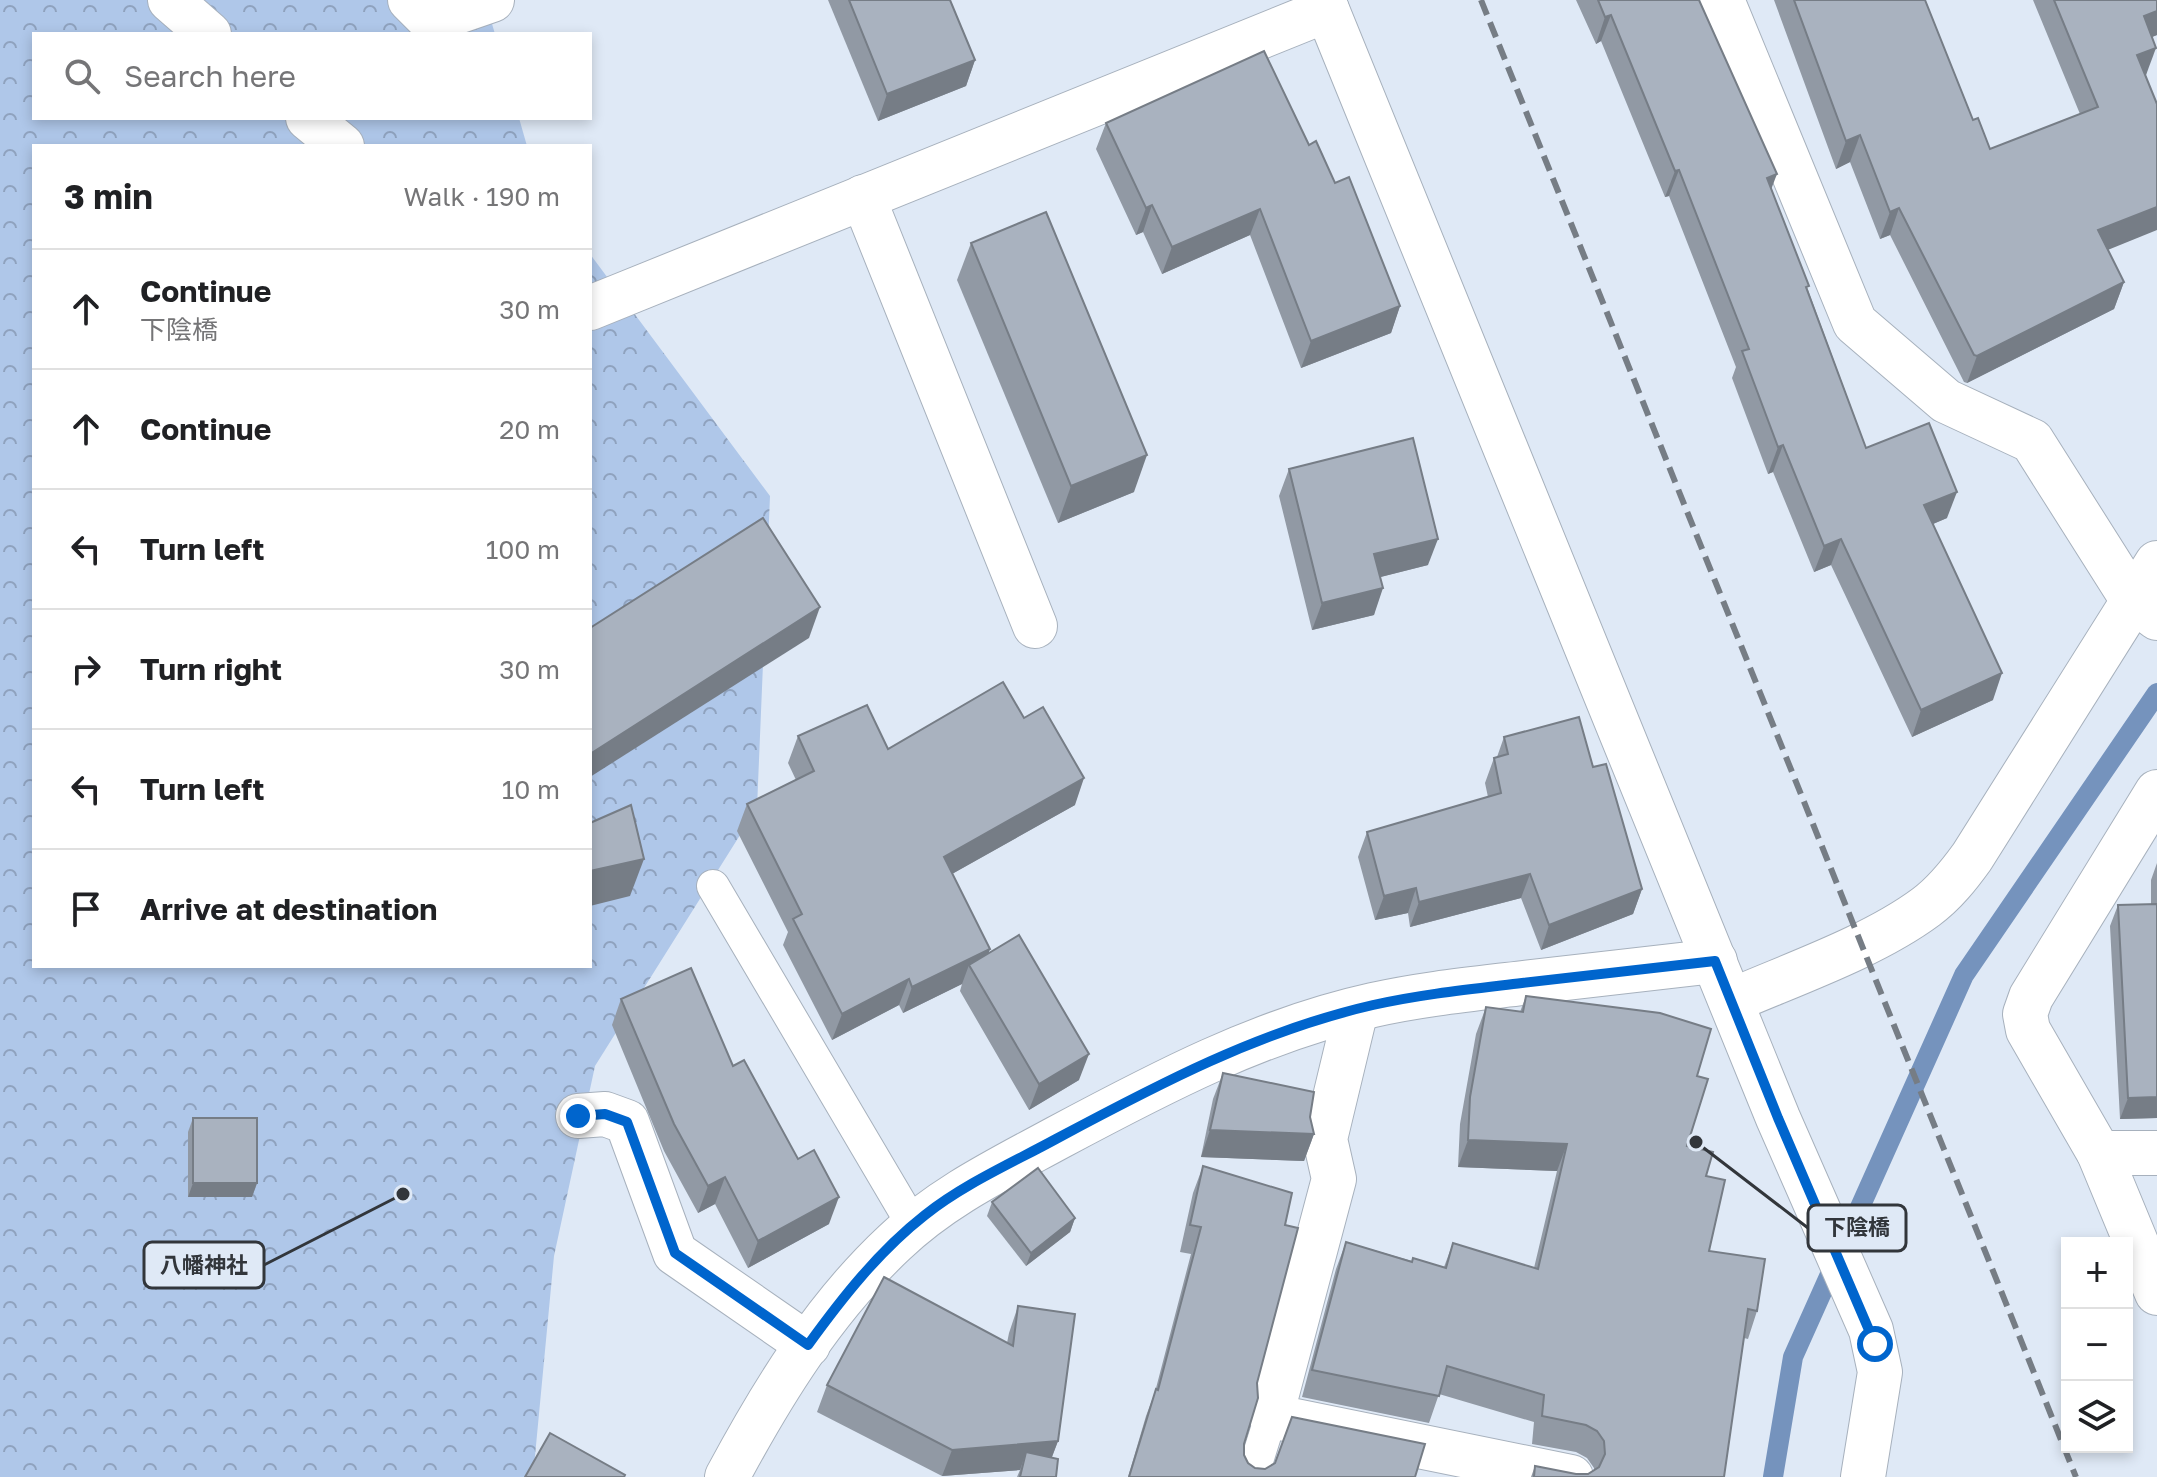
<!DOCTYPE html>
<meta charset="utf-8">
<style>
:root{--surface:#fff;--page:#f6f6f6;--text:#202124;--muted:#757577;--line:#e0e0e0}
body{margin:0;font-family:"Golos Text","Noto Sans JP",sans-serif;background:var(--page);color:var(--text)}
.controls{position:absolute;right:24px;bottom:24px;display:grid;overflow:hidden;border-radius:0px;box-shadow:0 4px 12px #0003}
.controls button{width:72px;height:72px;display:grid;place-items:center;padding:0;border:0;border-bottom:2px solid var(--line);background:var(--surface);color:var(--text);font:40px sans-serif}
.stop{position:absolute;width:24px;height:24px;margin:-18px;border:6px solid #0065cd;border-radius:50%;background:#fff}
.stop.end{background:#0065cd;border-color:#fff;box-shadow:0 2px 8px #0008}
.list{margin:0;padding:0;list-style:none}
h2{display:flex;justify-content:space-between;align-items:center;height:104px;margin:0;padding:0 32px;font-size:34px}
h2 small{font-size:26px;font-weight:400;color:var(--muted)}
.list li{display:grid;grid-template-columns:52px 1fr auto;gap:24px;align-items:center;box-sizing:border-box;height:120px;padding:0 32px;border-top:2px solid var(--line)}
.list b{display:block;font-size:30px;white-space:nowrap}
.list p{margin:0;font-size:26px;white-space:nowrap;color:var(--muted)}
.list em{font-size:26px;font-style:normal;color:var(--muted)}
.icon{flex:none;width:44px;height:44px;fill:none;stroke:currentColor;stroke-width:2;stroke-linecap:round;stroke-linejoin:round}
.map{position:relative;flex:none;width:2157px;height:1477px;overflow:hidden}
.search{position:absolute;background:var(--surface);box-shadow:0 4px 12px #0003;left:32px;top:32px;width:560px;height:88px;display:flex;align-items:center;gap:20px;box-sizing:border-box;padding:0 28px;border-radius:0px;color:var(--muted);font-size:30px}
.panel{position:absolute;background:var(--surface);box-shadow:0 4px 12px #0003;left:32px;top:144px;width:560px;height:824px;border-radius:0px}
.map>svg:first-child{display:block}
.forest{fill:url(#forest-crowns)}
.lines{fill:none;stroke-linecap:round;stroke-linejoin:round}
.stream{stroke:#7593bd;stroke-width:20}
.service-casing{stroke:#a7b1bd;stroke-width:34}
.minor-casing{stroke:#a7b1bd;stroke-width:46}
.tertiary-casing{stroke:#a7b1bd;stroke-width:46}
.service{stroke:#fff;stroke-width:32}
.minor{stroke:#fff;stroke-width:44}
.tertiary{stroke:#fff;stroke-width:44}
.rail{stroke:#767d85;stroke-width:6;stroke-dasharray:16 8;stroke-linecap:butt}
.wall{fill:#9199a4}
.shaded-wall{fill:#767d86}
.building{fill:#a9b2bf;stroke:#767d86;stroke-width:2}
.route{stroke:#0065cd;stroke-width:10}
.leader{fill:none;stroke:#32363b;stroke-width:3}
.callout-dot{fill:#32363b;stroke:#dfe9f6;stroke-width:3}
.callout{fill:#dfe9f6;stroke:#32363b;stroke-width:3}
.callout-label{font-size:22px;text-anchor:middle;font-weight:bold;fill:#32363b}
</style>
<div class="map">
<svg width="2157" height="1477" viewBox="0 0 2157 1477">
<defs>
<pattern id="forest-crowns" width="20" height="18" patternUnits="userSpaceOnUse" patternTransform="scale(2)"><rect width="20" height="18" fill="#afc7e9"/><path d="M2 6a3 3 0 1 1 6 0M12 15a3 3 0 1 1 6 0" fill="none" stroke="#8fa2be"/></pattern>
</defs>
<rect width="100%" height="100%" fill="#dfe9f6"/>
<polygon class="forest" points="0,0 485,0 495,34 34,34 34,118 519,118 527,146 34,146 34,966 590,966 590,254 770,496 757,808 595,1066 554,1256 533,1477 0,1477"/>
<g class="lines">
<polyline class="stream" points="1773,1477 1793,1357 1964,975 2157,693"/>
<defs>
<g id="service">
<polyline points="713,886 913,1225"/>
<polyline points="1252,1477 1271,1416"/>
</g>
<g id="minor">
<polyline points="170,0 209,34"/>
<polyline points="410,0 431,21 492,0"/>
<polyline points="1722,0 1855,323 1946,401 2032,441 2132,599 2157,618"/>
<polyline points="308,118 342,146"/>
<polyline points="863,197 1035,626"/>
<polyline points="590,308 1327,10"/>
<polyline points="2157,792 2031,997 2025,1014 2028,1030 2099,1153 2157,1293"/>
<path d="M1731,1001c62,-27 141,-54 195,-94 19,-14 33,-32 46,-50l185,-294"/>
<polyline points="1356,1010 1325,1139 1334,1179 1271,1416 1571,1477"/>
<polyline points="578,1116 605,1114 627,1122 675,1253 808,1345"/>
<polyline points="2099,1153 2157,1153"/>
<path d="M727,1477c45,-84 97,-169 168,-235 47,-45 105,-73 162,-104 101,-54 203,-108 316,-133 49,-11 100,-16 150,-22 64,-7 128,-15 192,-22"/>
</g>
<polyline id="tertiary" points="1323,0 1778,1118 1871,1330 1880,1372 1863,1477"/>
</defs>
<use href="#service" class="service-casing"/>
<use href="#minor" class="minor-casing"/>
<use href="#tertiary" class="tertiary-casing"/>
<use href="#service" class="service"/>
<use href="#minor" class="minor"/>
<use href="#tertiary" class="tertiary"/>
<polyline class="rail" points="1481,0 2076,1477"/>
</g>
<g class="wall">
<polygon points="828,0 950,0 975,60 966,86 878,121"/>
<polygon points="1576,0 1699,0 1771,189 1866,448 1947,518 1933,524 1993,700 1912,737 1831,565 1814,572 1773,472 1768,474 1732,378 1736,367 1669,196 1665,197 1601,41 1596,44"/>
<polygon points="1774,0 1925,0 1973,120 1990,149 2080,114 2033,0 2157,0 2157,35 2152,37 2146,75 2108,250 2124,282 2114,309 1967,383 1964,382 1890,235 1880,239 1850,162 1836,169"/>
<polygon points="1106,123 1309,145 1335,183 1400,306 1391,333 1301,368 1250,235 1162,274 1143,232 1136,235 1096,149"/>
<polygon points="971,243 1134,492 1058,523 957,280"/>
<polygon points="1289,469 1428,565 1380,577 1374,615 1312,630 1279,496"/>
<polygon points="798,736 888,749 1075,805 952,874 989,953 1079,1080 1029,1110 960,991 962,984 903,1013 899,1005 832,1040 783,945 788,932 737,831 747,804 796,780 788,763"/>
<polygon points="1504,737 1593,767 1642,889 1633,914 1541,950 1521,898 1410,927 1408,913 1375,920 1358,857 1367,832 1488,797 1485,783 1494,758 1497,757"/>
<polygon points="2157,863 2157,1118 2120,1119 2110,926 2118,905 2151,904 2151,880"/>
<polygon points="1526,996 1697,1076 1687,1146 1706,1176 1709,1251 1757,1311 1748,1339 1744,1338 1724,1477 1531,1477 1535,1466 1576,1474 1588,1474 1594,1470 1594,1468 1587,1458 1576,1452 1532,1444 1534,1422 1439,1394 1429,1423 1302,1397 1336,1269 1346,1242 1412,1261 1444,1267 1453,1243 1534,1268 1557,1171 1458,1167 1460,1124 1476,1034 1486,1007 1520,1012"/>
<polygon points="621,999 733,1066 829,1224 748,1268 715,1204 698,1213 664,1151 612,1025"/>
<polygon points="1223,1073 1314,1134 1304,1161 1201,1157 1213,1099"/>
<polygon points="193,1118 257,1183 252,1197 188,1197 188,1132"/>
<polygon points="1203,1166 1285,1225 1257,1383 1244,1444 1244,1455 1248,1463 1255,1468 1415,1477 1128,1477 1146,1416 1155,1392 1191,1254 1180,1252 1193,1193"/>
<polygon points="992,1202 1075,1218 1070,1232 1026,1266 987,1216"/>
<polygon points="1018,1306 1058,1441 1052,1457 1056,1477 1017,1477 1020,1470 942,1476 817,1412 827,1385 1007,1343 1009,1333"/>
</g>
<g class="shaded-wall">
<polygon points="2157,11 2157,35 2134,44 2144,16"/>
<polygon points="1611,15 1601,41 1596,44 1605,17"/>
<polygon points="2156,48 2146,75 2127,82 2137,55"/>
<polygon points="975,60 966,86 878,121 887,94"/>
<polygon points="1860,135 1850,162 1836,169 1846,141"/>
<polygon points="1679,170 1669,196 1665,197 1675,171"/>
<polygon points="1777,174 1767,200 1767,178"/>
<polygon points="1152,205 1143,232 1136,235 1146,208"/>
<polygon points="2157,207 2157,230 2088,258 2098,230"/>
<polygon points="1899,208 1890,235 1880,239 1890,212"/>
<polygon points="1260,209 1250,235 1162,274 1172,247"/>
<polygon points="2124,282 2114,309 1967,383 1977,356"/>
<polygon points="1400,306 1391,333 1301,368 1311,341"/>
<polygon points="1783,445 1773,472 1768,474 1778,447"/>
<polygon points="1147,455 1134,492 1058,523 1071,486"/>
<polygon points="1957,492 1947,518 1914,532 1924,505"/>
<polygon points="1438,539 1428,565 1365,581 1374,554"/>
<polygon points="1841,539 1831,565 1814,572 1824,546"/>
<polygon points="1383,588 1374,615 1312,630 1322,603"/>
<polygon points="820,607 809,638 590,777 590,754"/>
<polygon points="2002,673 1993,700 1912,737 1921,710"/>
<polygon points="1084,778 1075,805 934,884 944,857"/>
<polygon points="644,859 630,896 590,906 590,871"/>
<polygon points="1530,874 1521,898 1410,927 1419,902"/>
<polygon points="1416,888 1408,913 1375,920 1384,896"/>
<polygon points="1642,889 1633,914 1541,950 1549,925"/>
<polygon points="990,949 980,976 969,965 962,984 903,1013 912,987"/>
<polygon points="909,979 899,1005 832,1040 842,1014"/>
<polygon points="1089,1054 1079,1080 1029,1110 1039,1084"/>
<polygon points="2157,1097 2157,1118 2120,1119 2128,1098"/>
<polygon points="1210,1130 1314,1134 1304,1161 1201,1157"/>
<polygon points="1468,1140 1567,1144 1557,1171 1458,1167"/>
<polygon points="725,1177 715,1204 698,1213 708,1186"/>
<polygon points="193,1183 257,1183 252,1197 188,1197"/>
<polygon points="839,1197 829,1224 748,1268 758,1241"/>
<polygon points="1075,1218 1070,1232 1026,1266 1031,1253"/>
<polygon points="1058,1441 1048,1467 1026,1452 1020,1470 942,1476 952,1450"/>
</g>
<g class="building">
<polygon points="849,0 950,0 975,60 887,94"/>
<polygon points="1598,0 1699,0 1777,174 1767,178 1809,286 1806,287 1866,448 1929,423 1957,492 1924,505 2002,673 1921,710 1841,539 1824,546 1783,445 1778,447 1742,351 1749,349 1679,170 1675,171 1611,15 1605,17"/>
<polygon points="1794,0 1925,0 1973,120 1978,118 1990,149 2098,107 2054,0 2157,0 2157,11 2144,16 2156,48 2137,55 2157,104 2157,207 2098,230 2124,282 1977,356 1974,355 1899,208 1890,212 1860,135 1846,141"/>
<polygon points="1264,51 1309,145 1316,141 1335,183 1349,177 1400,306 1311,341 1260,209 1172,247 1152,205 1146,208 1106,123"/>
<polygon points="1046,212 1147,455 1071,486 971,243"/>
<polygon points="1413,438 1438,539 1374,554 1383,588 1322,603 1289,469"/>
<polygon points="763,518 820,607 590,754 590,628"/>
<polygon points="1003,682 1024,718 1043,707 1084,778 944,857 990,949 912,987 909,979 842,1014 793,919 802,914 747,804 814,771 798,736 867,705 888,749"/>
<polygon points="1579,717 1593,767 1606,764 1642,889 1549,925 1530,874 1419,902 1416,888 1384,896 1367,832 1501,793 1494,758 1508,754 1504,737"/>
<polygon points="631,805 644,859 590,871 590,823"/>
<polygon points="2157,904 2157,1097 2128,1098 2118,905"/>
<polygon points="1019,935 1089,1054 1039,1084 969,965"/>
<polygon points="691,968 733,1066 744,1060 798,1159 814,1150 839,1197 758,1241 725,1177 708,1186 674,1124 621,999"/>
<polygon points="1526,996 1660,1013 1711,1029 1697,1076 1708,1079 1687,1146 1713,1152 1706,1176 1725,1180 1709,1251 1765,1259 1757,1311 1748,1309 1724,1477 1534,1477 1535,1466 1576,1474 1588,1474 1599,1467 1605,1454 1604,1441 1597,1431 1586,1425 1542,1416 1544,1395 1447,1366 1439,1396 1312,1370 1346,1242 1412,1262 1413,1258 1446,1268 1453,1243 1538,1269 1567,1144 1468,1140 1470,1097 1486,1007 1523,1012"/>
<polygon points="1223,1073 1314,1092 1310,1117 1314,1134 1210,1130"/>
<rect x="193" y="1118" width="64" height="65"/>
<polygon points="1203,1166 1292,1193 1285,1225 1298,1228 1257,1383 1258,1398 1244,1444 1244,1455 1248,1463 1255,1468 1265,1469 1275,1463 1292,1417 1425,1444 1415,1477 1129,1477 1156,1389 1158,1390 1201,1227 1190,1225"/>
<polygon points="1038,1168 1075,1218 1031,1253 992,1202"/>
<polygon points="884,1277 1013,1346 1018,1306 1075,1314 1058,1441 952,1450 827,1385"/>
<polygon points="550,1433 625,1475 624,1477 525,1477"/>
<polygon points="1026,1452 1058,1459 1056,1477 1020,1477"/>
</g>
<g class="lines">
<path class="route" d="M578,1116l27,-2 22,8 48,131 133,92c34,-47 71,-94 117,-130 39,-31 87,-52 131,-76 101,-54 203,-108 317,-134 49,-11 99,-16 149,-22 64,-7 128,-15 193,-22l63,157 97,226"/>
</g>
<path class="leader" d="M1696 1142L1808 1228M403 1194L264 1265"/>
<g class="callout-dot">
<circle cx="1696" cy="1142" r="8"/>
<circle cx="403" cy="1194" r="8"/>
</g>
<g class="callout">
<rect x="1808" y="1205" width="98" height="46" rx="8"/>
<rect x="144" y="1242" width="120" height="46" rx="8"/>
</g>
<g class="callout-label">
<text x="1857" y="1235">下陰橋</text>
<text x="204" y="1273">八幡神社</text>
</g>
</svg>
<div class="controls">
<button>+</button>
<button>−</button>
<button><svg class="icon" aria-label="layers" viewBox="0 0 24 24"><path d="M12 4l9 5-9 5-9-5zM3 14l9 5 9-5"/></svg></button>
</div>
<div class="stop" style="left:1875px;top:1344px"></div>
<div class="stop end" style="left:578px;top:1116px"></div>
<div class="search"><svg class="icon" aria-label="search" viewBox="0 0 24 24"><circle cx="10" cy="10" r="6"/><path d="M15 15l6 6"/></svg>Search here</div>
<section class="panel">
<h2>3 min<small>Walk · 190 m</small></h2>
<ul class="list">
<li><svg class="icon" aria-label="ahead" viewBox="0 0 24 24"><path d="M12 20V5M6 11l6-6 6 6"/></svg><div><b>Continue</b><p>下陰橋</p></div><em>30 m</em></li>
<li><svg class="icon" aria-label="ahead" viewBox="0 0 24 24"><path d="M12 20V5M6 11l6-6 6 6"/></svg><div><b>Continue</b></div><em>20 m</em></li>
<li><svg class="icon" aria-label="left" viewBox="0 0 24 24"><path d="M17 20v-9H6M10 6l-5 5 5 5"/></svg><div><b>Turn left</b></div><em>100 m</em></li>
<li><svg class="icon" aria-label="right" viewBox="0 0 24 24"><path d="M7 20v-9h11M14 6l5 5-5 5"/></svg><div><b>Turn right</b></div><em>30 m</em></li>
<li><svg class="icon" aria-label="left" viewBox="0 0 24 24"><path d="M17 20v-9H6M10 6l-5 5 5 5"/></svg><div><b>Turn left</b></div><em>10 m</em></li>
<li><svg class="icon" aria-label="arrive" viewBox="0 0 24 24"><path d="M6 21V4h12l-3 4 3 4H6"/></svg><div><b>Arrive at destination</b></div></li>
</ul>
</section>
</div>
